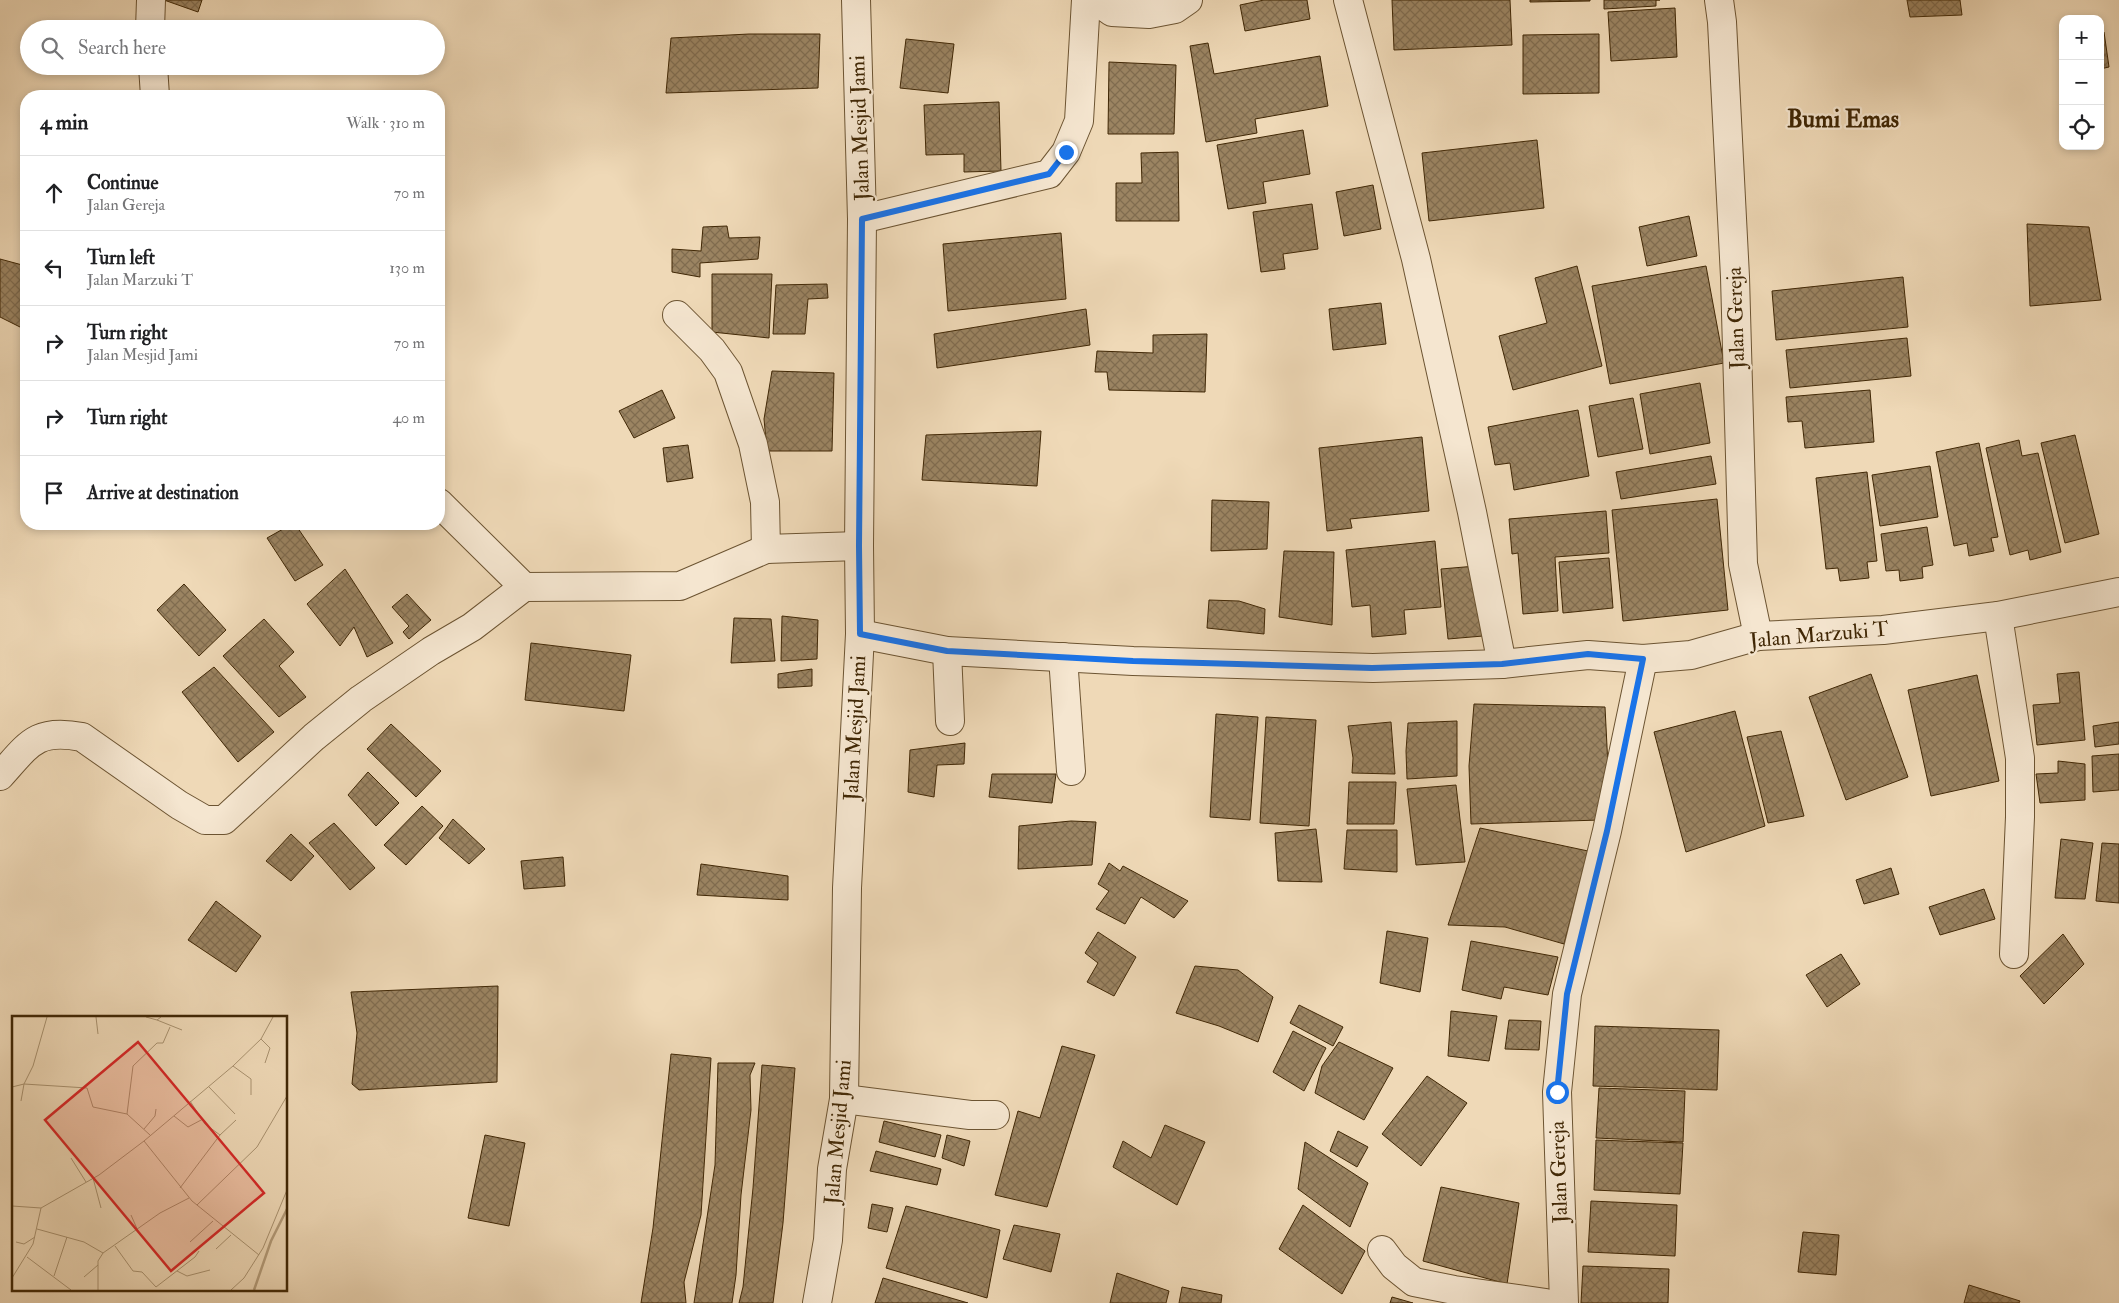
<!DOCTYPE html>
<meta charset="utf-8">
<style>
:root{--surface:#fff;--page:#f2f2f2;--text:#202124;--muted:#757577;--line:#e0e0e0}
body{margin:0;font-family:"IM FELL Double Pica",serif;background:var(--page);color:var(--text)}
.controls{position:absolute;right:15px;top:15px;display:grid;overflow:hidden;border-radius:10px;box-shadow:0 2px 8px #0003}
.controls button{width:45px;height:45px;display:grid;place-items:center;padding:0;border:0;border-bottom:1px solid var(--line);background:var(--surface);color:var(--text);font:25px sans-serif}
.stop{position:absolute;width:15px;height:15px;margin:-11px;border:4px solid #1a73e8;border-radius:50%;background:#fff}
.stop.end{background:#1a73e8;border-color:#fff;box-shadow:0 1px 5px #0008}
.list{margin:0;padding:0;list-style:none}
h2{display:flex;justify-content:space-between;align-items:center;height:65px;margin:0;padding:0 20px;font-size:21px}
h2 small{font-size:16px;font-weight:400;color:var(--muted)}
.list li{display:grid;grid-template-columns:32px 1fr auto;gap:15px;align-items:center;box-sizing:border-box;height:75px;padding:0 20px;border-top:1px solid var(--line)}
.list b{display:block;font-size:19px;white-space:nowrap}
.list p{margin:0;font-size:16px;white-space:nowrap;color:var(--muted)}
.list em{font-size:16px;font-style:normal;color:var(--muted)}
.icon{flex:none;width:28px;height:28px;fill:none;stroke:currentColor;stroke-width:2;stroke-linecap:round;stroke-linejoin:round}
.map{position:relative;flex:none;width:2119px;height:1303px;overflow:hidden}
.search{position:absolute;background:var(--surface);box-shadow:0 2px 8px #0003;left:20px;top:20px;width:425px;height:55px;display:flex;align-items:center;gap:12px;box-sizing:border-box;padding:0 18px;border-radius:28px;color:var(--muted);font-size:19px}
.panel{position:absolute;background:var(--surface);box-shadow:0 2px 8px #0003;left:20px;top:90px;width:425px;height:440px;border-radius:20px}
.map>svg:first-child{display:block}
.building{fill:url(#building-cross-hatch);stroke:#402705}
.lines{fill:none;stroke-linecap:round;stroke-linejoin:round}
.minor-casing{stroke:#6c5432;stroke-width:30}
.minor{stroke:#f5e6d0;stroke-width:28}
.route{stroke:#1a73e8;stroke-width:6}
.labels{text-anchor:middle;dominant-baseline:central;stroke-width:4.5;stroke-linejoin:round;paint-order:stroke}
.street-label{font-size:21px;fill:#402705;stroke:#f5e6d0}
.quarter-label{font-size:24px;font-weight:bold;fill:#402705;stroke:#f5e6d0}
.inset-river{fill:none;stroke:#b49c7a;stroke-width:2.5}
.inset-road{fill:none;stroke:#a99270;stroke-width:1}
.view{fill:#d62828;fill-opacity:0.15;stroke:#d62828;stroke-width:2.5}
.inset-edge{fill:none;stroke:#402705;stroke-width:2.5}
</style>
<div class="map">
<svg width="2119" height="1303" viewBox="0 0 2119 1303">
<defs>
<pattern id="building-cross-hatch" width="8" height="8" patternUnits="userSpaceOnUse" patternTransform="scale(1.25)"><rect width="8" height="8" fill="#9b8462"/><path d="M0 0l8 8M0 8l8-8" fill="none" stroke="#806c4f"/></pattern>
</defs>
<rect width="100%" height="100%" fill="#efd9b7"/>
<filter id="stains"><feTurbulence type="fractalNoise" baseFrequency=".004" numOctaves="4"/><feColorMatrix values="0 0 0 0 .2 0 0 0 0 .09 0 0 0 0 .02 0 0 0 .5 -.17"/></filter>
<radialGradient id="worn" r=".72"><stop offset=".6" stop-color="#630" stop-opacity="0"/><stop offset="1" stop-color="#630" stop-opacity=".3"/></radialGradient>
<g class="building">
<polygon points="164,0 202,0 198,12"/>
<polygon points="1264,0 1307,0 1310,19 1245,31 1240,5"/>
<polygon points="1392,0 1510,0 1512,45 1394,50"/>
<polygon points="1530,0 1590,0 1590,1 1530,2"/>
<polygon points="1604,0 1660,0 1656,0 1656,6 1604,9"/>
<polygon points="1907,0 1960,0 1962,15 1910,17"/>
<polygon points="1675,8 1677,57 1611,61 1608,12"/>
<polygon points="2104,32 2109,67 2100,69 2100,33"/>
<polygon points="749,34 820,34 818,88 666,93 671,38"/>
<polygon points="1599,34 1599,93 1523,94 1523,35"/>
<polygon points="906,39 954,44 948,93 900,88"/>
<polygon points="1208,43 1214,74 1320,56 1328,106 1255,119 1257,133 1206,142 1190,46"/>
<polygon points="1109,62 1176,65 1174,134 1108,134"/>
<polygon points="999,102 1001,171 964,172 964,154 926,155 924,105"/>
<polygon points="1303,130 1310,174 1263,182 1266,203 1228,209 1217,145"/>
<polygon points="1537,140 1544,208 1429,221 1422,153"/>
<polygon points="1178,152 1179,221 1116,221 1116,183 1142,183 1141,153"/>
<polygon points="1373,185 1381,229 1344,236 1336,192"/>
<polygon points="1312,204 1318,249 1283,254 1285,269 1261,272 1253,212"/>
<polygon points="1689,216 1697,256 1647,266 1639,227"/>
<polygon points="2027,224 2089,227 2101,300 2030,306"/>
<polygon points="727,226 729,238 760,237 758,259 700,263 700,277 672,272 672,249 701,251 703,227"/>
<polygon points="1061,233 1066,299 948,311 943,244"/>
<polygon points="0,259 26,266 26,330 0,317"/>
<polygon points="1577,266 1602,366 1513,390 1499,336 1547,323 1535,278"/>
<polygon points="1706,266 1724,363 1610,384 1592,286"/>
<polygon points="712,274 772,274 769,338 712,332"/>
<polygon points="1903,277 1908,327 1776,340 1772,291"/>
<polygon points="827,284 828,298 808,299 805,334 773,334 776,285"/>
<polygon points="1381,303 1386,344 1333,350 1329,309"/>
<polygon points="1086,309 1090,345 937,368 934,334"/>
<polygon points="1207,334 1205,392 1109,390 1107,372 1095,372 1097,351 1153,353 1153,335"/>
<polygon points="1907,338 1911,376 1790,388 1786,350"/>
<polygon points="772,371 834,373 832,451 767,451 764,419"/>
<polygon points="1700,383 1710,443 1650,454 1640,394"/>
<polygon points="662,390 675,418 634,438 619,411"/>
<polygon points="1870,390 1874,442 1805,448 1802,421 1788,422 1786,397"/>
<polygon points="1633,398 1643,449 1598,457 1589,406"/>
<polygon points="1578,410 1589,476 1514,490 1510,463 1495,465 1488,427"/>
<polygon points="1041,431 1037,486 922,480 926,435"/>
<polygon points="2075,435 2099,534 2065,543 2041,443"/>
<polygon points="1422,437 1429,511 1350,519 1352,528 1327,531 1319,448"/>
<polygon points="2019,440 2022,456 2038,453 2061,552 2030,560 2028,550 2010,555 1986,448"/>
<polygon points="1979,443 1998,537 1991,538 1994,551 1969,556 1967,543 1954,546 1936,452"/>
<polygon points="688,445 693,478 667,482 663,448"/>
<polygon points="1711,456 1716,484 1621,499 1616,472"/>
<polygon points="1930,466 1938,517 1880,526 1872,475"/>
<polygon points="1867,472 1877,561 1867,562 1869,578 1840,581 1838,568 1826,569 1816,478"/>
<polygon points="1717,499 1728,610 1623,621 1612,510"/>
<polygon points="1212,500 1269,502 1267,549 1211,551"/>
<polygon points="1606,511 1609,553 1555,557 1558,611 1523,614 1518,553 1512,554 1509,519"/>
<polygon points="292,524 295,524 323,565 295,581 267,538"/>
<polygon points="1927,527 1933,565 1922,567 1923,578 1900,581 1899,570 1886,571 1881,534"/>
<polygon points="1435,541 1441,607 1404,610 1406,634 1372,637 1370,605 1352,607 1346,550"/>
<polygon points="1284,551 1334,552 1332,625 1279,617"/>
<polygon points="1609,558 1613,608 1563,613 1559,562"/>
<polygon points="1476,566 1483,636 1448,639 1441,569"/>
<polygon points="345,569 393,643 367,657 354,627 340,646 307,604"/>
<polygon points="184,584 226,630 199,656 157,610"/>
<polygon points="407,594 431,620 409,639 403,632 409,626 392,607"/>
<polygon points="1209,600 1239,601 1265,609 1264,634 1207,628"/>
<polygon points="782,616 818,620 817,659 781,661"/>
<polygon points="734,618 771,619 775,661 731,663"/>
<polygon points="264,619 294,652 279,666 306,697 279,717 223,656"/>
<polygon points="531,643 631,655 624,711 525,700"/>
<polygon points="214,667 274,732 238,762 182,692"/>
<polygon points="812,669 812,686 778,688 778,674"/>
<polygon points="2079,672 2085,740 2037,745 2033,705 2060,703 2057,674"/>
<polygon points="1871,674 1908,777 1846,800 1809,697"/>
<polygon points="1977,675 1999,781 1931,796 1908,690"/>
<polygon points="1474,704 1605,707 1608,766 1600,820 1471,824 1469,766"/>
<polygon points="1735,711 1765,826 1686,852 1654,732"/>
<polygon points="1216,714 1258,717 1250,820 1210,817"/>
<polygon points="1266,717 1316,720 1309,826 1260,823"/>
<polygon points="1457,721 1457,776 1407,779 1406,751 1408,723"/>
<polygon points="1391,722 1395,774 1352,773 1353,758 1348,726"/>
<polygon points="2119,722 2119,744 2095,747 2093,726"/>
<polygon points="391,724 441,771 416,797 367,749"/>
<polygon points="1781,731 1804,816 1768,823 1747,737"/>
<polygon points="965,743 964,764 937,765 934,797 908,792 910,750"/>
<polygon points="2119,754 2119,790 2093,792 2092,756"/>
<polygon points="2058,761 2085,764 2085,800 2040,803 2036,774 2058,773"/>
<polygon points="368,772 399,803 376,826 348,795"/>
<polygon points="992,774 1056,774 1052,803 989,797"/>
<polygon points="1349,782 1396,782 1394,824 1347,824"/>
<polygon points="1456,785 1465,862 1416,865 1407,789"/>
<polygon points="422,806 443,826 406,865 384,845"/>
<polygon points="453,819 485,849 469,864 439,838"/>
<polygon points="1071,821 1096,822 1092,865 1018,869 1019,826"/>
<polygon points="334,823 375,868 350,890 309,843"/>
<polygon points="1480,828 1588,851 1564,944 1505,927 1448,925"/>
<polygon points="1316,829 1322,882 1278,881 1275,833"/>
<polygon points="1347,830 1397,830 1397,872 1344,869"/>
<polygon points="291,834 314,856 291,881 266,861"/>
<polygon points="2061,839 2093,843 2085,899 2055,898"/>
<polygon points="2102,843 2119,844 2119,903 2096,901"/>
<polygon points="563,857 565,886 524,889 521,861"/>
<polygon points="1109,863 1120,871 1123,866 1188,901 1174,918 1141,897 1125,924 1096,909 1109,891 1098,884"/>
<polygon points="701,864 788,876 788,900 697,895"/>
<polygon points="1891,868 1899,894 1864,904 1856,880"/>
<polygon points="1984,889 1995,919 1940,935 1929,907"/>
<polygon points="216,901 261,936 236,972 188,940"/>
<polygon points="1387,931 1428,938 1420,992 1380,983"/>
<polygon points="1098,932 1136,957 1114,996 1087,982 1098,963 1085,953"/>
<polygon points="2063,934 2084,964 2044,1004 2020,976"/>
<polygon points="1471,941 1558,957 1548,995 1504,987 1501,999 1462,990"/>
<polygon points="1841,954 1860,984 1827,1007 1806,975"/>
<polygon points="1195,966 1238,970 1273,997 1258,1042 1219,1026 1176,1013"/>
<polygon points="498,986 497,1082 359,1090 352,1084 357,1033 351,992"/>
<polygon points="1299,1005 1343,1027 1333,1046 1290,1023"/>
<polygon points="1451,1011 1497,1016 1489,1061 1448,1056"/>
<polygon points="1509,1020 1541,1021 1539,1050 1505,1049"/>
<polygon points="1595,1026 1719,1030 1717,1090 1593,1086"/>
<polygon points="1293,1031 1326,1048 1304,1091 1273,1072"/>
<polygon points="1339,1042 1393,1068 1364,1120 1315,1093 1322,1066"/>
<polygon points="1062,1046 1095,1055 1047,1207 995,1195 1018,1111 1040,1118"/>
<polygon points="671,1054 711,1058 701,1215 684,1282 686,1303 641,1303 653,1228"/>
<polygon points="718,1063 755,1063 750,1075 751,1110 741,1195 736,1275 732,1303 694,1303 715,1165"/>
<polygon points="762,1065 795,1068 783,1223 773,1303 739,1303 743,1287 753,1188"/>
<polygon points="1427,1076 1467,1103 1421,1166 1382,1134"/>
<polygon points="1599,1088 1685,1091 1683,1142 1596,1138"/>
<polygon points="884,1121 941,1135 935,1157 879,1142"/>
<polygon points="1165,1125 1205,1142 1177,1205 1113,1167 1123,1141 1151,1158"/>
<polygon points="1338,1131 1368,1147 1357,1167 1330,1151"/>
<polygon points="485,1135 525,1143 509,1226 468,1218"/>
<polygon points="947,1135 970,1141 964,1166 942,1158"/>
<polygon points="1596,1140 1683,1143 1680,1194 1594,1190"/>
<polygon points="1305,1142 1368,1183 1350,1227 1298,1189"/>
<polygon points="876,1151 941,1169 937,1185 870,1171"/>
<polygon points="1441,1187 1519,1203 1507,1284 1423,1261"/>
<polygon points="1591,1201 1677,1205 1675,1256 1588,1252"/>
<polygon points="872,1204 893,1208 887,1232 868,1228"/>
<polygon points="1303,1205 1365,1251 1342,1294 1279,1249"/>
<polygon points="906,1206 1000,1230 987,1298 886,1268"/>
<polygon points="1014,1225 1060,1234 1051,1272 1003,1259"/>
<polygon points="1803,1232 1839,1235 1836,1275 1798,1272"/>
<polygon points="1583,1266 1669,1269 1668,1303 1581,1303"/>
<polygon points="1117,1273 1169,1291 1166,1303 1110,1303"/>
<polygon points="883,1278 968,1303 875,1303"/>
<polygon points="1969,1285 2020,1301 2019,1303 1964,1303"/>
<polygon points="1182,1287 1222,1295 1221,1303 1179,1303"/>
<polygon points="1392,1297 1413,1303 1390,1303"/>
</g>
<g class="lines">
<defs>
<g id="minor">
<polyline points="1095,0 1112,12 1149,14 1175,9 1188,0"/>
<polyline points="1348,0 1416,259 1472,512 1502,664"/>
<polyline points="1719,0 1722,22 1735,277 1743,564 1758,636"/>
<polyline points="150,29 151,0"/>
<polyline points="153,66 155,96"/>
<polyline points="862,219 1049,174 1066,152 1079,121 1086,0"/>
<polyline points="677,315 712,350 728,372 753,444 765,502 766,549"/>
<polyline points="439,503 524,587"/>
<polyline points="1998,616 2020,758 2020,817 2014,954"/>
<polyline points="860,634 947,651 1133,661 1373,668 1502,664 1588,655 1643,659 1691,655 1758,636 1883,630 1998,616 2119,592"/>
<polyline points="947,651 950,721"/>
<polyline points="1063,657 1071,771"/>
<path d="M0,776c29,-32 36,-48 82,-39l97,68 26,15h19l90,-83 47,-38 70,-48 41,-24 52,-40 156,-1 86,-37 93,-3"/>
<polyline points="844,1099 970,1115 995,1115"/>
<polyline points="1382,1250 1394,1266 1414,1282 1454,1290 1546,1303"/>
<polyline points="817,1303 828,1240 832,1169 844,1099 847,888 860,634 859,546 862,219 856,0"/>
<polyline points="1564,1303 1557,1092 1567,994 1607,831 1643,659"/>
</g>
</defs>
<use href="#minor" class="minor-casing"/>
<use href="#minor" class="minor"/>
</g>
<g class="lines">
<polyline class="route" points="1066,152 1049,174 862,219 859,546 860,634 947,651 1133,661 1372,668 1502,664 1588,654 1643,659 1607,831 1567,994 1557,1092"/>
</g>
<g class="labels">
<g class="street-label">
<text transform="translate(860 128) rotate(-92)">Jalan Mesjid Jami</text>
<text transform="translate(1736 318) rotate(-92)">Jalan Gereja</text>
<text transform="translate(1819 635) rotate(-5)">Jalan Marzuki T</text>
<text transform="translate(855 728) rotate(-87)">Jalan Mesjid Jami</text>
<text transform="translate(838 1132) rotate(-85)">Jalan Mesjid Jami</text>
<text transform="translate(1559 1172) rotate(-92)">Jalan Gereja</text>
</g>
<g class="quarter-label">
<text x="1843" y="119">Bumi Emas</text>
</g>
</g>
<g transform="translate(12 1016)">
<rect width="275" height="275" fill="#efd9b7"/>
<path class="inset-river" d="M242,274l17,-49 16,-32"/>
<path class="inset-road" d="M84,1l2,17M134,1l11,3 4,-3M145,4l25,10M249,23l9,9 -5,15M221,50l18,13v16M0,71l12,-3 9,-18 14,-49M197,71l26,27M9,85l3,-17 63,4 6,19 34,7 23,21M115,98l6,-48 24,-23h6l7,-16M162,100l14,11 15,-8M132,113l11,-13 1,-7M208,119l16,-15M132,125l48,60 67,54M59,142l15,24M81,162l8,30M168,172l40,-53 -15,-11 -15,-23M185,189l60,-58 30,-51M0,190l29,2M119,199l7,16M25,213l47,13 19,11 57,-40 29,-15M4,226l8,2 11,-7M178,226l23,-21M103,230l18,25 9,1 14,15 39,-30 4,-6M204,233l15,-14M15,241l44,33M165,255l10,5 23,-6M42,260l13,-39M72,261l14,-12M0,262l21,-34 8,-36 58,-33 45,-34 89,-75 28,-27 12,-22M86,274v-29l5,-8M219,274l13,-12 19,-30 24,-58"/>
<path class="view" d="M126,26l126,151 -93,78 -126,-151z"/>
<rect width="275" height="275" class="inset-edge"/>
</g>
<rect width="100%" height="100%" filter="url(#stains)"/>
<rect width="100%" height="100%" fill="url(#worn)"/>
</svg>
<div class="controls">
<button>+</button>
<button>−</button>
<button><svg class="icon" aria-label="locate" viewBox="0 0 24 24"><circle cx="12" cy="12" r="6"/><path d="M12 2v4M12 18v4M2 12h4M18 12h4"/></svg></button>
</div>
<div class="stop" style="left:1557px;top:1092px"></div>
<div class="stop end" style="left:1066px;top:152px"></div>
<div class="search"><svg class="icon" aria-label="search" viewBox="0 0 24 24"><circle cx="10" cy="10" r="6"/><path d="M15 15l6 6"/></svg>Search here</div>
<section class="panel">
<h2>4 min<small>Walk · 310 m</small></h2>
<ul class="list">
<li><svg class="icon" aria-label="ahead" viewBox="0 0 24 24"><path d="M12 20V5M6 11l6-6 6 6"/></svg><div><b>Continue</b><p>Jalan Gereja</p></div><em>70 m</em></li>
<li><svg class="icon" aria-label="left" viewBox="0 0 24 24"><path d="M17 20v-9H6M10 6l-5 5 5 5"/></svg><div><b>Turn left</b><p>Jalan Marzuki T</p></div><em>130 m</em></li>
<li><svg class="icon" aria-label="right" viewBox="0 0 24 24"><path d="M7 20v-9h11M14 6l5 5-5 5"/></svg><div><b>Turn right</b><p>Jalan Mesjid Jami</p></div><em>70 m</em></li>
<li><svg class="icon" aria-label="right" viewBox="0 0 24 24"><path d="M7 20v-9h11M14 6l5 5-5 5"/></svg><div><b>Turn right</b></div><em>40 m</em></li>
<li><svg class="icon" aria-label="arrive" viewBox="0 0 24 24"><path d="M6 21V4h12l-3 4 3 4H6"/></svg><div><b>Arrive at destination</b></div></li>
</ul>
</section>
</div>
